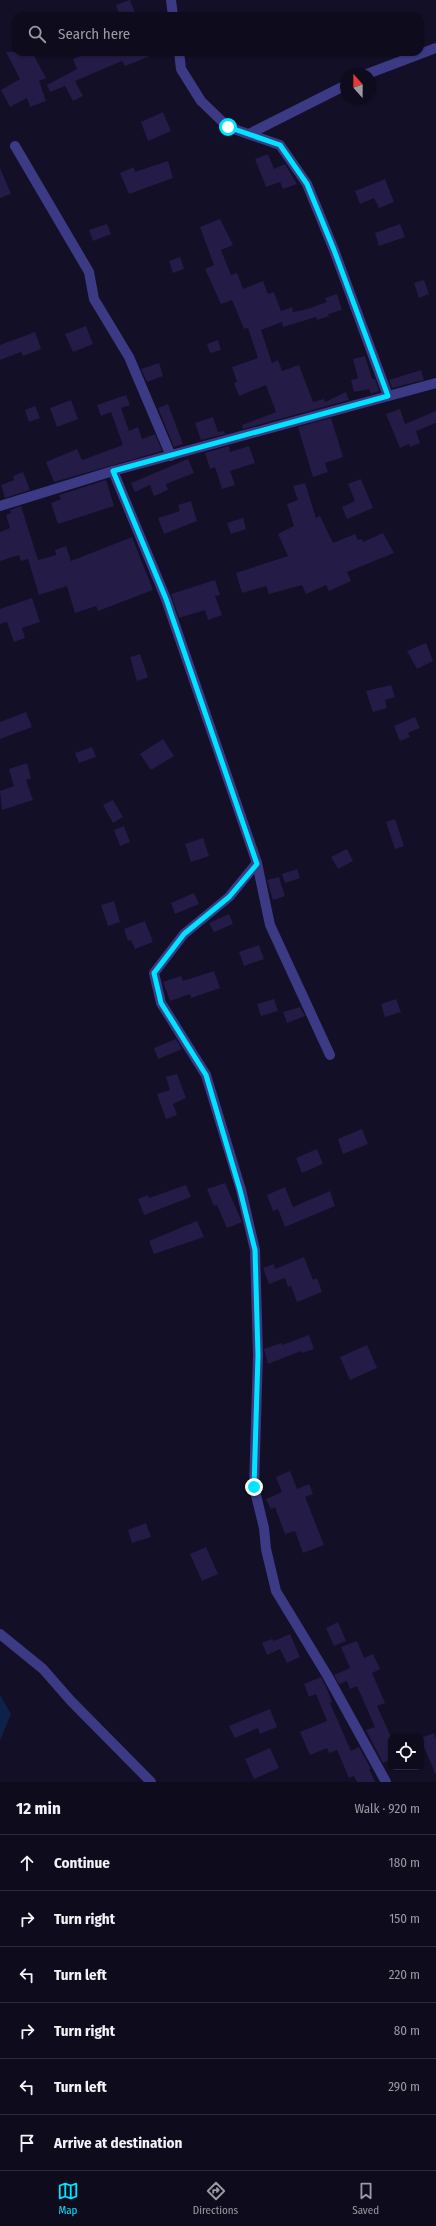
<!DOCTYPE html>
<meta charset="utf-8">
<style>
:root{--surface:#0e0b1c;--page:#171425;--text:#f1f3f6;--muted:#9b9ba3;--line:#2e2b3b;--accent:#00e5ff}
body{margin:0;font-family:"Fira Sans Condensed",sans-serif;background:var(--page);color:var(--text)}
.controls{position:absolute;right:12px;bottom:12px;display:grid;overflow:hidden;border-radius:8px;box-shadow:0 1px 3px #0004}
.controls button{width:36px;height:36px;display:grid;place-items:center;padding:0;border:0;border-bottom:1px solid var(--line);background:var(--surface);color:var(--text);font:20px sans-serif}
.compass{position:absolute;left:340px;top:68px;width:36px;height:36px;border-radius:50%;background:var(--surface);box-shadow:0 1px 3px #0004;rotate:339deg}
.stop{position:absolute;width:12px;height:12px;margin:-9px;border:3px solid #00e5ff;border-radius:50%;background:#fff}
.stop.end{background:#00e5ff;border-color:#fff;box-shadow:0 1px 4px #0008}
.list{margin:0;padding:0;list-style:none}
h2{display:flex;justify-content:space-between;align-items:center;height:52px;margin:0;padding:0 16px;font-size:17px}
h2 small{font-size:13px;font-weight:400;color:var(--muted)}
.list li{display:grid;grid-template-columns:26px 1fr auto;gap:12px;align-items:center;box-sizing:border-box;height:56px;padding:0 16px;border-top:1px solid var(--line)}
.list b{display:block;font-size:15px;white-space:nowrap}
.list em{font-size:13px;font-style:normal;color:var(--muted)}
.icon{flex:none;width:22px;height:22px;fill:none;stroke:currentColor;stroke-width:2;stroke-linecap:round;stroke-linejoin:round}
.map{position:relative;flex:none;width:436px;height:1782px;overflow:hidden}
.search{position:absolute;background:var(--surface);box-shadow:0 1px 3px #0004;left:12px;right:12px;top:12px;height:44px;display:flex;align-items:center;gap:10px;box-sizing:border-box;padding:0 14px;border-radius:12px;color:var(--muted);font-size:15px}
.sheet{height:388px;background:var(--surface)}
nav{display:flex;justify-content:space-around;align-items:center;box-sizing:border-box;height:56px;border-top:1px solid var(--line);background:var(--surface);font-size:11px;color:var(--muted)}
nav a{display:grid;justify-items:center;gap:2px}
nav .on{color:var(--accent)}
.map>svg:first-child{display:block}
.water{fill:#0c2248}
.building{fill:#241b47}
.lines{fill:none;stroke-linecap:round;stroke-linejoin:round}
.street{stroke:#3d3a85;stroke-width:10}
.route{stroke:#00e5ff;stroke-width:5}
</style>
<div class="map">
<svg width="436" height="1782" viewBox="0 0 436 1782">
<rect width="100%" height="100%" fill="#130f26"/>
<polygon class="water" points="0,1695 11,1714 0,1741"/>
<g class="building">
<polygon points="130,0 135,13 120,16 116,5"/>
<polygon points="6,52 32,52 46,78 39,81 46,101 30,107 27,98 10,107 1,90 20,79"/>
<polygon points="89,52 158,52 158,53 125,66 122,61 75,81 83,96 73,101 65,86 50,92 47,85 77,69 73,59"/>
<polygon points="163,112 171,131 148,141 141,122"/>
<polygon points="268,154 274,169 285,164 297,184 283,189 280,182 266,187 255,159"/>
<polygon points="168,161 173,178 129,194 120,173 134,167 135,172"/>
<polygon points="0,168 11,194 0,198"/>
<polygon points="385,179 394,202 379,208 374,198 360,204 355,191"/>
<polygon points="220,219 233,245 221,250 231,275 237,273 243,289 263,281 268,294 274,292 281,311 292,307 293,312 304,310 327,302 325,298 337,294 342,310 328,314 329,316 317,320 316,317 283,327 282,322 261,330 272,363 278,360 282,371 299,365 313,402 324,399 325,402 346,392 349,400 243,429 242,425 276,412 266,385 239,396 234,383 237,382 232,367 258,358 248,328 244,329 232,300 221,304 205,269 214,265 200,227"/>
<polygon points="107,224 111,234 93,241 89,230"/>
<polygon points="400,224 405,237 379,246 375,233"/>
<polygon points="180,257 184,269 173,273 169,261"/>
<polygon points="424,280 429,294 419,298 414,283"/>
<polygon points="86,326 93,344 73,352 65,334"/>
<polygon points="35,332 41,349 23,356 21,352 0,360 0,345"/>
<polygon points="218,340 221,350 210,353 207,344"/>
<polygon points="365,356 372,379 375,379 379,391 371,394 369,389 354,392 351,380 358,378 353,359"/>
<polygon points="159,363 163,376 147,382 141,369"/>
<polygon points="421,370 424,380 392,388 389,380"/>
<polygon points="126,395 130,405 121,408 129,431 138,427 142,439 155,434 162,451 54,482 46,462 77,449 82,460 123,445 111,412 101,416 97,405"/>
<polygon points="71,400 78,419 57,427 50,408"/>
<polygon points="168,404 183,444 174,447 158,408"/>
<polygon points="35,406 40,418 29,422 25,410"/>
<polygon points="400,409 405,424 436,411 436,423 416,431 420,443 410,447 409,444 400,448 386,414"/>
<polygon points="213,417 218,432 224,431 225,434 201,440 195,423"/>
<polygon points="331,418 343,457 325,463 328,472 313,477 298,427"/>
<polygon points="229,446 230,452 249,446 255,463 230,471 235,485 222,489 215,467 210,469 205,453"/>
<polygon points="188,459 194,473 166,484 168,490 154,496 150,485 135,492 131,483"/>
<polygon points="23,472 30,490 5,498 1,485 14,480 13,476"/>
<polygon points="361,479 373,508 347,519 342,507 355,501 348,484"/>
<polygon points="106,480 114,506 58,524 51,503 61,499 59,495"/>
<polygon points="305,483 316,518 320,516 333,543 355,534 358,540 362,539 363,542 383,533 394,553 347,572 351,581 329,591 326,585 306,594 302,585 269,594 266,586 242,593 236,573 288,556 278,534 294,526 287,504 298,500 293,486"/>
<polygon points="191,501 197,521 164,534 158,518 180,511 178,505"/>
<polygon points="21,506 38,560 56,555 55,550 66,546 71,561 132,537 153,590 98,611 96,606 75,613 67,586 39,595 28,559 21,561 19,555 0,561 0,532 10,528 6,515 11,513 10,510"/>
<polygon points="243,518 246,529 231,534 227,523"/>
<polygon points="215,580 220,595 215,596 222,615 208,620 205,610 179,618 171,594"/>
<polygon points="32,598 40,622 22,628 25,638 14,642 7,622 0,624 0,609"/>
<polygon points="426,643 433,661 417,669 407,651"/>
<polygon points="140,654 148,677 137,681 130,657"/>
<polygon points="391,685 395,697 385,700 387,708 373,712 366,691"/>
<polygon points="26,712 32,727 0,739 0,722"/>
<polygon points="415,717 420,728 408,733 410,737 400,741 394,726"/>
<polygon points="163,739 174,756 151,770 140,754"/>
<polygon points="92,747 96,757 79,763 75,753"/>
<polygon points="27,763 31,778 26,780 33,800 2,810 0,791 14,786 9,769"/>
<polygon points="113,800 123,817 113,823 103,805"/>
<polygon points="395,819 404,846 395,849 386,822"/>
<polygon points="124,826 130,842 120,846 114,830"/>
<polygon points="203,838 209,856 191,862 185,844"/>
<polygon points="347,849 353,861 338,869 331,857"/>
<polygon points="297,869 300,878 285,883 282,874"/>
<polygon points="279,877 285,896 273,900 267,880"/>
<polygon points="194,893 199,904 175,914 171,903"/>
<polygon points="114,901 120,922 108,926 101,905"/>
<polygon points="229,914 233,924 214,932 209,923"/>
<polygon points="145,921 153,942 135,949 131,940 128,941 124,929"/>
<polygon points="259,945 264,959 244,966 239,952"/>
<polygon points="214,971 220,988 191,998 190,994 170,1001 163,982 181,976 183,981"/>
<polygon points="274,999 278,1011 261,1016 257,1004"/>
<polygon points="396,999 401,1012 385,1017 381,1004"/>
<polygon points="300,1007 305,1016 287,1023 283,1012"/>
<polygon points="176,1039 182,1049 158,1059 154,1048"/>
<polygon points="177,1074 186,1098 173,1104 177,1115 166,1119 157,1094 170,1090 166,1077"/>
<polygon points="362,1129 368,1144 343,1154 338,1139"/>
<polygon points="317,1149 323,1164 302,1173 296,1158"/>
<polygon points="225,1183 242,1222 227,1228 217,1205 214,1206 207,1189"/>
<polygon points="186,1185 191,1197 144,1215 138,1199 148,1195 149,1198"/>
<polygon points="285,1187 293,1207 330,1191 335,1206 285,1227 278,1209 273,1211 267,1195"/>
<polygon points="197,1221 204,1237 154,1254 149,1241"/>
<polygon points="304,1257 313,1280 317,1278 322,1292 297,1302 291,1286 288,1287 285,1278 269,1284 263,1268 274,1264 275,1269"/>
<polygon points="309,1335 314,1349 302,1353 301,1351 268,1364 264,1349 281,1343 282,1345"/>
<polygon points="367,1345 377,1368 350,1380 340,1357"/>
<polygon points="290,1471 297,1489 309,1484 313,1494 305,1497 324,1545 303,1553 295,1531 285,1534 275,1507 271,1509 266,1499 282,1492 276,1477"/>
<polygon points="146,1523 151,1537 132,1543 128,1530"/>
<polygon points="206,1547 218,1574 202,1581 190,1554"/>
<polygon points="338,1622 346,1641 334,1646 326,1628"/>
<polygon points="290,1634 300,1657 287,1663 280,1649 267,1655 262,1643 272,1639 274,1641"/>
<polygon points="357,1641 364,1658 373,1654 380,1669 372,1673 385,1703 377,1706 391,1737 391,1760 383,1763 366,1730 375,1727 357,1686 350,1689 347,1681 339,1684 334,1675 350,1668 341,1647"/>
<polygon points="321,1677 327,1689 332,1702 330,1703 351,1751 359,1747 371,1769 369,1769 375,1782 357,1782 354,1776 349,1778 337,1750 329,1753 327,1748 310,1755 300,1732 327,1721 316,1694 309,1697 304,1684"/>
<polygon points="270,1709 277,1727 260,1734 258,1728 235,1738 229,1726"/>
<polygon points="434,1733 436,1738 436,1775 421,1740 421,1738"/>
<polygon points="270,1748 279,1768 254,1779 245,1759"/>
</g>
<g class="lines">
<g class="street">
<polyline points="171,0 173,16"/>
<polyline points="179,52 181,69 201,101 228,127 280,145 307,184 334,250 388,396"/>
<polyline points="367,74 436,48"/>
<polyline points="249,134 346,85"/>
<polyline points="15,146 89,272 94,299 129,357 171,456"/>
<polyline points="113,471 166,599 257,863 270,925 330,1055"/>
<polyline points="0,506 113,471 436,383"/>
<polyline points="257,863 229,897 184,934 154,973 161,1003 206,1075 241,1190 255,1250 258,1355 254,1487 264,1528 266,1549 276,1591 327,1675 386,1782"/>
<polyline points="0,1634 43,1669 71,1701 151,1782"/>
</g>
</g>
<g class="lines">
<polyline class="route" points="228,127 280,145 307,184 334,250 388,396 113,471 166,599 257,864 229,897 184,934 154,973 161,1003 206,1075 240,1190 255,1250 258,1355 254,1487"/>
</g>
</svg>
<div class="controls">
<button><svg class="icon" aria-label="locate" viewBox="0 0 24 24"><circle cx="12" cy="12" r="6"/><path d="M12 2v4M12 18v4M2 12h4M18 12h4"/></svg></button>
</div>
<svg class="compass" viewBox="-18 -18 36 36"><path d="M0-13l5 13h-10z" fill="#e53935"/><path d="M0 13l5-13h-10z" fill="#9b9ba3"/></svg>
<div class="stop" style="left:228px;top:127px"></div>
<div class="stop end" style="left:254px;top:1487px"></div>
<div class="search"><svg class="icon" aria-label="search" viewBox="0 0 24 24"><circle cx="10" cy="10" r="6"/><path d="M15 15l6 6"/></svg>Search here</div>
</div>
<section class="sheet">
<h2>12 min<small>Walk · 920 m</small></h2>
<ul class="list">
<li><svg class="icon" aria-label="ahead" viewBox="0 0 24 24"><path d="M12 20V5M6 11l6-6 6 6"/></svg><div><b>Continue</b></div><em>180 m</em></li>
<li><svg class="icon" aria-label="right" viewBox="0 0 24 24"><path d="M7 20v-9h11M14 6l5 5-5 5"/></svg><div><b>Turn right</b></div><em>150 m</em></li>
<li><svg class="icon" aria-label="left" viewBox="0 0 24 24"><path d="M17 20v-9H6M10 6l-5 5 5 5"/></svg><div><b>Turn left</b></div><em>220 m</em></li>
<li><svg class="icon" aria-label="right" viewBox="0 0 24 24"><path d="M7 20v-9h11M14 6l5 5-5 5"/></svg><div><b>Turn right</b></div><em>80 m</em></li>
<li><svg class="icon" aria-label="left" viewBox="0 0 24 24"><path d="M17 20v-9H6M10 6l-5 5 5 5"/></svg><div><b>Turn left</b></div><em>290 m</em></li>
<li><svg class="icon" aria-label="arrive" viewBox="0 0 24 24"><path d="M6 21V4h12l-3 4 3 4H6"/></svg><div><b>Arrive at destination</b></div></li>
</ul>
</section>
<nav>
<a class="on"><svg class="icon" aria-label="map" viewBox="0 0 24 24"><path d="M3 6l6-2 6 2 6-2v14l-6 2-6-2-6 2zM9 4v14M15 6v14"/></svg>Map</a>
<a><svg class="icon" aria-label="directions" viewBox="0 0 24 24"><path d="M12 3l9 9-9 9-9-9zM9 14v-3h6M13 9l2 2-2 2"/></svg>Directions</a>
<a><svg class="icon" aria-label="saved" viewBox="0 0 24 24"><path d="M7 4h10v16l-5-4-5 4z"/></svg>Saved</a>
</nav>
